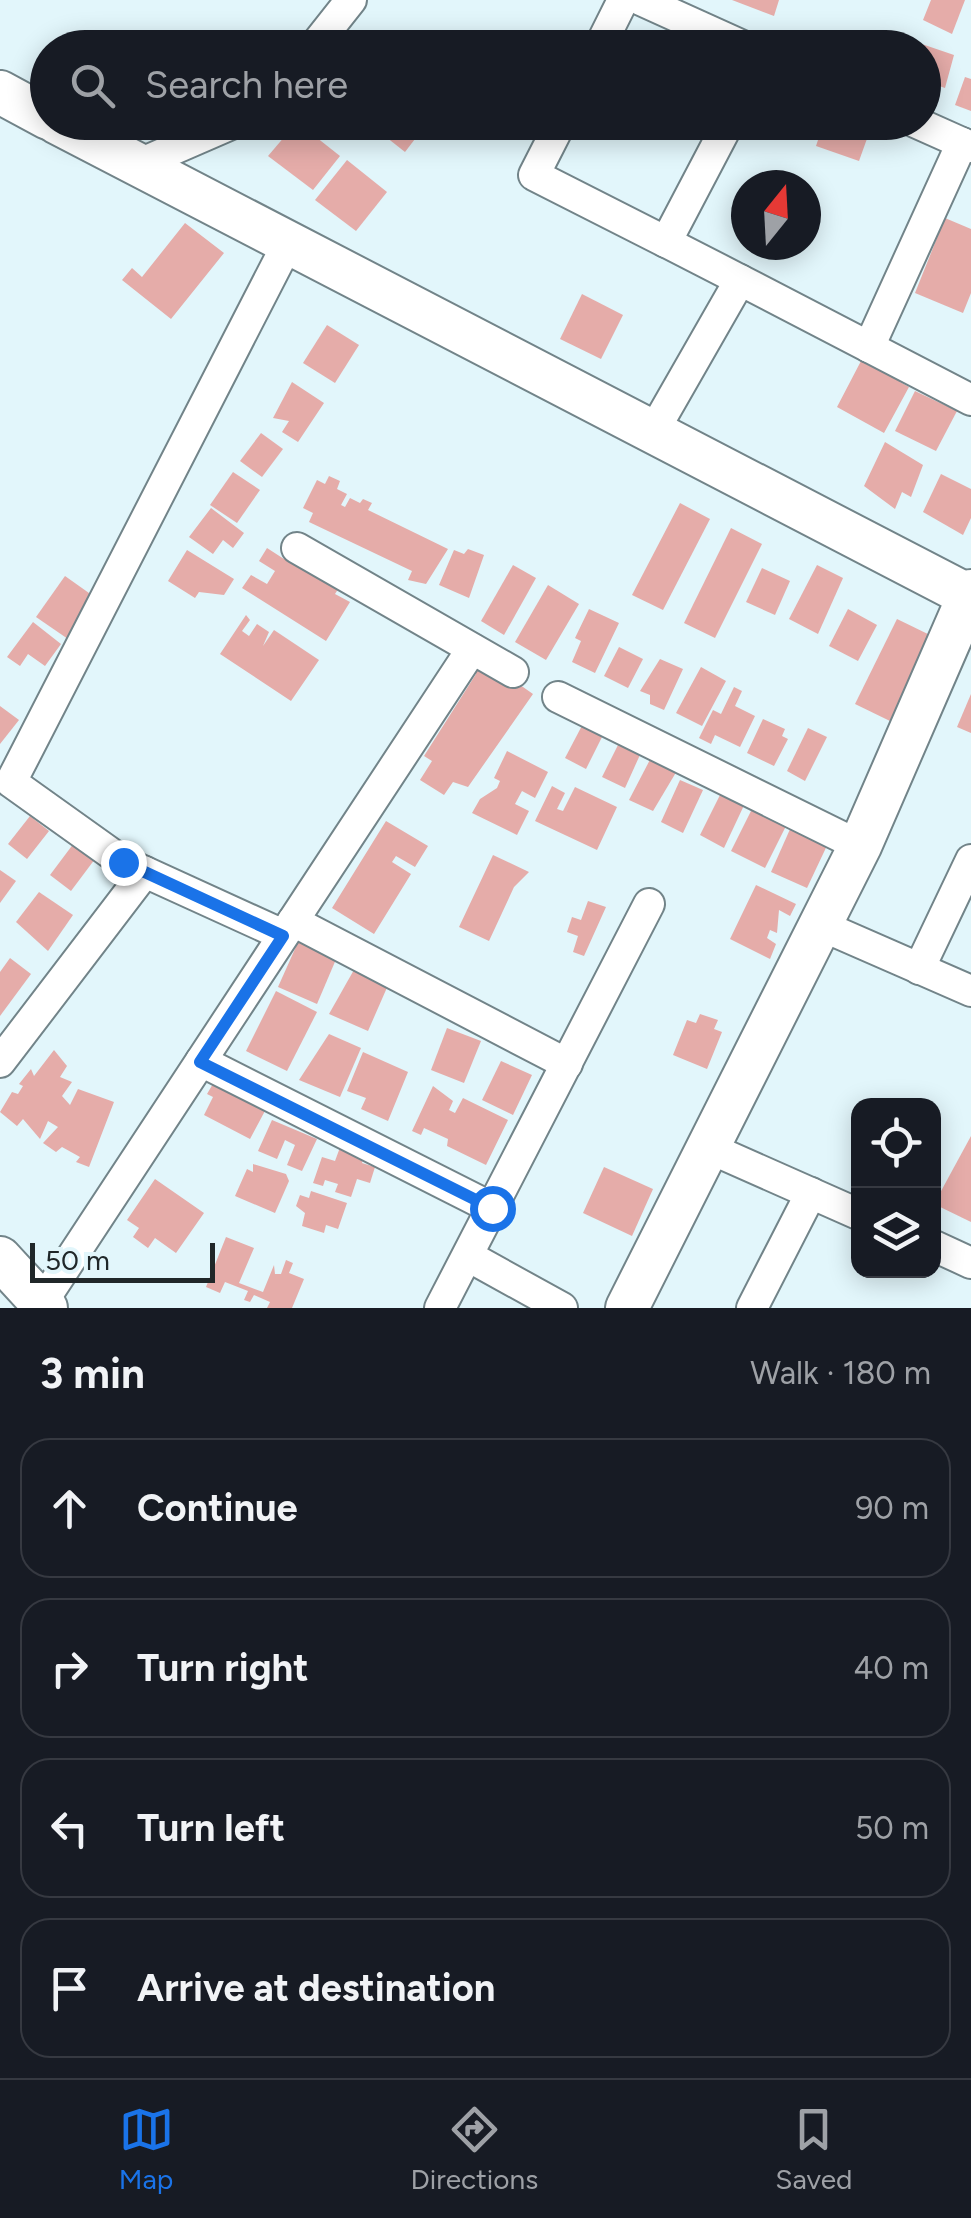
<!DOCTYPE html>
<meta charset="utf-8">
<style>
:root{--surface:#171b24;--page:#242831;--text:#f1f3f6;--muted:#9ea1a6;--line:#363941;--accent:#1a73e8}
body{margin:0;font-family:Figtree,sans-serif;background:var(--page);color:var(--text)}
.controls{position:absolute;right:30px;bottom:30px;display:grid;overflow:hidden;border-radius:20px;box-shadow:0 5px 25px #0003}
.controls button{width:90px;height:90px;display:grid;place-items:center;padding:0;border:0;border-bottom:2px solid var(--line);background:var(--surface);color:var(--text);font:50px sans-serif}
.compass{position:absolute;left:731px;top:170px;width:90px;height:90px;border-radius:50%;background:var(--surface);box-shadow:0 5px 25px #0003;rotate:18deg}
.scale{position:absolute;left:30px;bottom:25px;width:185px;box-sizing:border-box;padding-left:10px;border:5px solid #202729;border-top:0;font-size:28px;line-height:35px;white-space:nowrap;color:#202729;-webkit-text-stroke:8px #e2f6fb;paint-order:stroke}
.stop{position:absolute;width:30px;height:30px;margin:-22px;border:8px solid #1a73e8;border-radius:50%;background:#fff}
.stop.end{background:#1a73e8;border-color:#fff;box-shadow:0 2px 10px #0008}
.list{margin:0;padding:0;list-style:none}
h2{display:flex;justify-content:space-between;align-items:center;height:130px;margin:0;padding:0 40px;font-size:42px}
h2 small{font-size:32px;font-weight:400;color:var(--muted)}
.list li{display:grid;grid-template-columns:65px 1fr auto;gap:30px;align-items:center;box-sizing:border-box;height:140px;margin:0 20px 20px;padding:0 20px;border:2px solid var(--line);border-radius:30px}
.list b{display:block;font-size:38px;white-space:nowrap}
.list em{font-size:32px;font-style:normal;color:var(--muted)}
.icon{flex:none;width:55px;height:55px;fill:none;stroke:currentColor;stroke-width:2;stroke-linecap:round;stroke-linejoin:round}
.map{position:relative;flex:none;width:971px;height:1308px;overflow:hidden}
.search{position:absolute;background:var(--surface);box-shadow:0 5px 25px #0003;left:30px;right:30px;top:30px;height:110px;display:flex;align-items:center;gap:25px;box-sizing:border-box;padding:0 35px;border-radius:55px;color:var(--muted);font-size:38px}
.sheet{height:770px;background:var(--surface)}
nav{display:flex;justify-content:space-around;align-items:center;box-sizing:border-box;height:140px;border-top:2px solid var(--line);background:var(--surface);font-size:28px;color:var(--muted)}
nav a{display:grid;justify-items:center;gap:5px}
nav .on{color:var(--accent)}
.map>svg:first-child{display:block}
.building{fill:#e5aca9}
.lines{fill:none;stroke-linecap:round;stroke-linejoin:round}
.street-casing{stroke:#728489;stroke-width:34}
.secondary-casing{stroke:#728489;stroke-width:46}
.street{stroke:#fff;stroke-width:30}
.secondary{stroke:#fff;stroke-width:42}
.route{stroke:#1a73e8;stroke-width:12}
</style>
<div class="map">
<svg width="971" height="1308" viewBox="0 0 971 1308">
<rect width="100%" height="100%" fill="#e2f6fb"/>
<g class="building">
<polygon points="732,0 779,0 774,16"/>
<polygon points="931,0 965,0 952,34 923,20"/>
<polygon points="910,40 954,55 945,88 924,81 924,48 907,48"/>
<polygon points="965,77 971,79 971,111 955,105"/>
<polygon points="297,122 340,156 313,190 268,156"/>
<polygon points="367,122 428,122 405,152"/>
<polygon points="824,122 873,122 859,161 816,146"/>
<polygon points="347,160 387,192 356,231 315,200"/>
<polygon points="945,218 971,229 971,293 963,313 915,293"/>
<polygon points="185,223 224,253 171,319 122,280 132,268 142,277"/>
<polygon points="582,294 623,315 601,359 560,339"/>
<polygon points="327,325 359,345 335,383 303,363"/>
<polygon points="877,360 902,374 900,382 909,387 884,433 837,407 861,361 870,366"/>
<polygon points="292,382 324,403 298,442 282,432 289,421 273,418"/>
<polygon points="915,391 957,411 936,451 895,431"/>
<polygon points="261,433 283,449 262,477 240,461"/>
<polygon points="885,442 923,465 911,497 902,492 895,509 864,486"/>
<polygon points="233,472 260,490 237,523 210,505"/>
<polygon points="941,474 971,489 971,518 963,535 923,512"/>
<polygon points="329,476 340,481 337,489 347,494 341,505 345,507 350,498 360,503 363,499 372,503 368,510 448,549 426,584 408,580 412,571 309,522 313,513 303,508 317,480 325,484"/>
<polygon points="680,503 710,519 663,610 632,595"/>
<polygon points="211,508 244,533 233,548 223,540 213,554 189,537"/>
<polygon points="731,528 762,544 715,638 684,623"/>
<polygon points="267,548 284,559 288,553 340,586 335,594 350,602 326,641 242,588 251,575 267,584 275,571 259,561"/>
<polygon points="468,549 484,555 469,598 439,585 454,550 464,554"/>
<polygon points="187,550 234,579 224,595 199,592 195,598 168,581"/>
<polygon points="513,565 536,578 504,635 481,621"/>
<polygon points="817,565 843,578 818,634 789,619"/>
<polygon points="762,568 790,581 775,615 746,602"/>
<polygon points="65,576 96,598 68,639 36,617"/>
<polygon points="548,585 579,604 546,660 515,642"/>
<polygon points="589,609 619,623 595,673 572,662 581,641 575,638"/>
<polygon points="848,609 877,625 858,661 829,646"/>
<polygon points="246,615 250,620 242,631 249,636 257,624 269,632 263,646 274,630 319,660 291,701 220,654"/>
<polygon points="897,619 932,636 890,721 855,704"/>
<polygon points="33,622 61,644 45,666 28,654 20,666 7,657"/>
<polygon points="619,647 643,659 628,688 604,676"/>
<polygon points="480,657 533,694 468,787 453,782 444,795 420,780 432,761 424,756 476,674 473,668"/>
<polygon points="660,659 683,669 664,710 650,704 650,695 640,691"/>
<polygon points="701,667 726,681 702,726 676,713"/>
<polygon points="734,687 742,691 735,706 755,716 740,747 715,735 711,744 699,738 713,710 721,714"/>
<polygon points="971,694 971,733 957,727"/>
<polygon points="0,706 19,720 0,744"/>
<polygon points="586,718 606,729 586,769 565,758"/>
<polygon points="763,719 785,729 782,736 788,739 774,766 747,753"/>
<polygon points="808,728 827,737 805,781 787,771"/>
<polygon points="623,735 644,746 625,788 602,777"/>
<polygon points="507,751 548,772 535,798 522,791 515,804 529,811 517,835 472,813 480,799 497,788 500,781 494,778"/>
<polygon points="654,752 681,764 653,811 629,800"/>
<polygon points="680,780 703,790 683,833 661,822"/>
<polygon points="552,786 565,793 557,809 563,811 575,787 617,807 597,850 535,821"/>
<polygon points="723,789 746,801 724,848 700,835"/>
<polygon points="754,805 788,822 765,868 731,851"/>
<polygon points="30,816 49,831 27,859 8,844"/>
<polygon points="795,818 832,835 807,888 771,872"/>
<polygon points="386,821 428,846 415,867 396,856 392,862 411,874 374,934 332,908"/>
<polygon points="74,843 95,859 71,891 50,875"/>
<polygon points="493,855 529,872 514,887 489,941 459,927"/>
<polygon points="0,870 16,881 0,903"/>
<polygon points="756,885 796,904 790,916 779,910 777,933 770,930 767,938 776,944 770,959 730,939"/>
<polygon points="39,892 73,915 48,951 16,922"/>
<polygon points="588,901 606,907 584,956 573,952 578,936 567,932 572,917 581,920"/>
<polygon points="299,940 337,957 317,1004 278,987"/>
<polygon points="10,958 31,974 0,1016 0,972"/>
<polygon points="355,968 389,983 368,1031 329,1014"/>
<polygon points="276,991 317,1012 287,1071 246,1051"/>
<polygon points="700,1014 718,1020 714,1029 722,1032 707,1069 673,1055 687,1020 696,1023"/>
<polygon points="447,1028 481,1041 464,1083 431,1070"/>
<polygon points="329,1034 361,1048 340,1097 299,1080"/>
<polygon points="54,1050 67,1066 60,1077 72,1082 62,1096 70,1105 78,1089 114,1102 89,1167 76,1162 80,1157 62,1147 56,1152 43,1143 58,1127 48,1121 40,1139 23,1119 17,1126 0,1112 12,1092 18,1094 23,1086 19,1084 31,1069 34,1076"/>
<polygon points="363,1052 408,1072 388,1121 361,1109 366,1098 347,1091"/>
<polygon points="501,1061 532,1075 513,1115 482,1100"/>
<polygon points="214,1082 266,1109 250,1139 204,1115 213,1097 207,1094"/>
<polygon points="433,1086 453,1101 449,1110 455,1113 463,1098 508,1120 486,1165 447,1146 448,1139 424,1128 421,1135 412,1131"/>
<polygon points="272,1120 317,1139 302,1171 287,1165 295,1145 285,1140 277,1159 258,1151"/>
<polygon points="971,1136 971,1222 934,1204"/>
<polygon points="342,1142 366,1149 362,1163 375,1167 370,1183 357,1179 351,1197 335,1192 338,1184 325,1180 323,1186 313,1183 322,1157 335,1161"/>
<polygon points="253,1164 286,1174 289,1181 275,1213 235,1196 247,1169 253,1172"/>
<polygon points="604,1167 653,1189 632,1236 583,1213"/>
<polygon points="155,1179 204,1213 176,1253 155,1238 148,1248 133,1237 139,1228 127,1220"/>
<polygon points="311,1191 347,1203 338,1229 326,1225 324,1233 302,1226 305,1213 296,1206 300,1195 309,1198"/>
<polygon points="226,1237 254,1248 239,1283 263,1292 274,1265 275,1274 281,1274 286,1260 293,1263 289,1273 304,1279 292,1308 267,1308 270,1302 254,1295 250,1302 244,1300 248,1291 225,1282 220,1293 206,1287"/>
</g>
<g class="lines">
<defs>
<g id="street">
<polyline points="641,0 747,48"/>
<polyline points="313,48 351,0"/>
<polyline points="599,48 623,0"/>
<polyline points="561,122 534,175 666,242"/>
<polyline points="915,122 971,147"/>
<polyline points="137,165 236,122"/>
<polyline points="740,280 971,400"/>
<polyline points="869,347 962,143"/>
<polyline points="653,432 740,280 666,242 729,122"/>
<polyline points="297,548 513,672"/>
<polyline points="558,697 860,846"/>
<polyline points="293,921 567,1064"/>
<polyline points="820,925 971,991"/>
<polyline points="283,935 123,862 11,782 288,243"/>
<polyline points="919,969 971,860"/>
<polyline points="201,1061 492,1208"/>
<polyline points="0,1062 145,872"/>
<polyline points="709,1148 858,1214"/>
<polyline points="934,1246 971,1263"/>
<polyline points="468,1256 562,1308"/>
<polyline points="41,1304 472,649"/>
<polyline points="440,1308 649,904"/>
<polyline points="752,1308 811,1193"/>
</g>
<g id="secondary">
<polyline points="0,92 48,118"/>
<polyline points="56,122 971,597"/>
<polyline points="0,1258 46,1308"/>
<polyline points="627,1308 860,846 971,591"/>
</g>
</defs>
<use href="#street" class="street-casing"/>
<use href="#secondary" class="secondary-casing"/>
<use href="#street" class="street"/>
<use href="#secondary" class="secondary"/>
</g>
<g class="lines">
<polyline class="route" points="123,862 283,936 200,1062 492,1208"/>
</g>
</svg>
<div class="controls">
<button><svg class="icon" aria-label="locate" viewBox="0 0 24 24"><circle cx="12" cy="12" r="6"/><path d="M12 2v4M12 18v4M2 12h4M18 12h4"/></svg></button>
<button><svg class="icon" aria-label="layers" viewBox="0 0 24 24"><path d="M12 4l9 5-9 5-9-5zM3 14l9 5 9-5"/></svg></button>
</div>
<svg class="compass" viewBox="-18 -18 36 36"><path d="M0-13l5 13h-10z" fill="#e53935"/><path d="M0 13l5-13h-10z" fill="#9ea1a6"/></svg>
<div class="scale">50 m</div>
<div class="stop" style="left:492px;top:1208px"></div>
<div class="stop end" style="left:123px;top:862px"></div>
<div class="search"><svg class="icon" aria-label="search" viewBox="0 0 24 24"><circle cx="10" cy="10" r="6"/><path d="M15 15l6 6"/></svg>Search here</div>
</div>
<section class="sheet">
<h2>3 min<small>Walk · 180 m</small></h2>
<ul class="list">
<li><svg class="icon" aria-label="ahead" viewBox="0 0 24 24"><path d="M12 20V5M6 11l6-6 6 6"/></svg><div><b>Continue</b></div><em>90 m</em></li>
<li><svg class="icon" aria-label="right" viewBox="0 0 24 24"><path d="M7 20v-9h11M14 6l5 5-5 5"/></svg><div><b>Turn right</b></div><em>40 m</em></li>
<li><svg class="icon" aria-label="left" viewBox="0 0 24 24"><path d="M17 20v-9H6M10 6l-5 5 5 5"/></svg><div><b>Turn left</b></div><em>50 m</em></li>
<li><svg class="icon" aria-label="arrive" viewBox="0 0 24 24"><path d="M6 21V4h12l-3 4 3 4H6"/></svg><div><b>Arrive at destination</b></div></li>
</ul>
</section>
<nav>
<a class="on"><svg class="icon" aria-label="map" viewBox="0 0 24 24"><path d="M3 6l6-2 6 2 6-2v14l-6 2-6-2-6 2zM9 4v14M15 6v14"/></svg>Map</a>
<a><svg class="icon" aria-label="directions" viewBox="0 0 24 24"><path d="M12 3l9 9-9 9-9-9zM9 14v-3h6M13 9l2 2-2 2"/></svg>Directions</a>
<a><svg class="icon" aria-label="saved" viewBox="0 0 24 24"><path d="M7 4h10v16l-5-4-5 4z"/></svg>Saved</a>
</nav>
